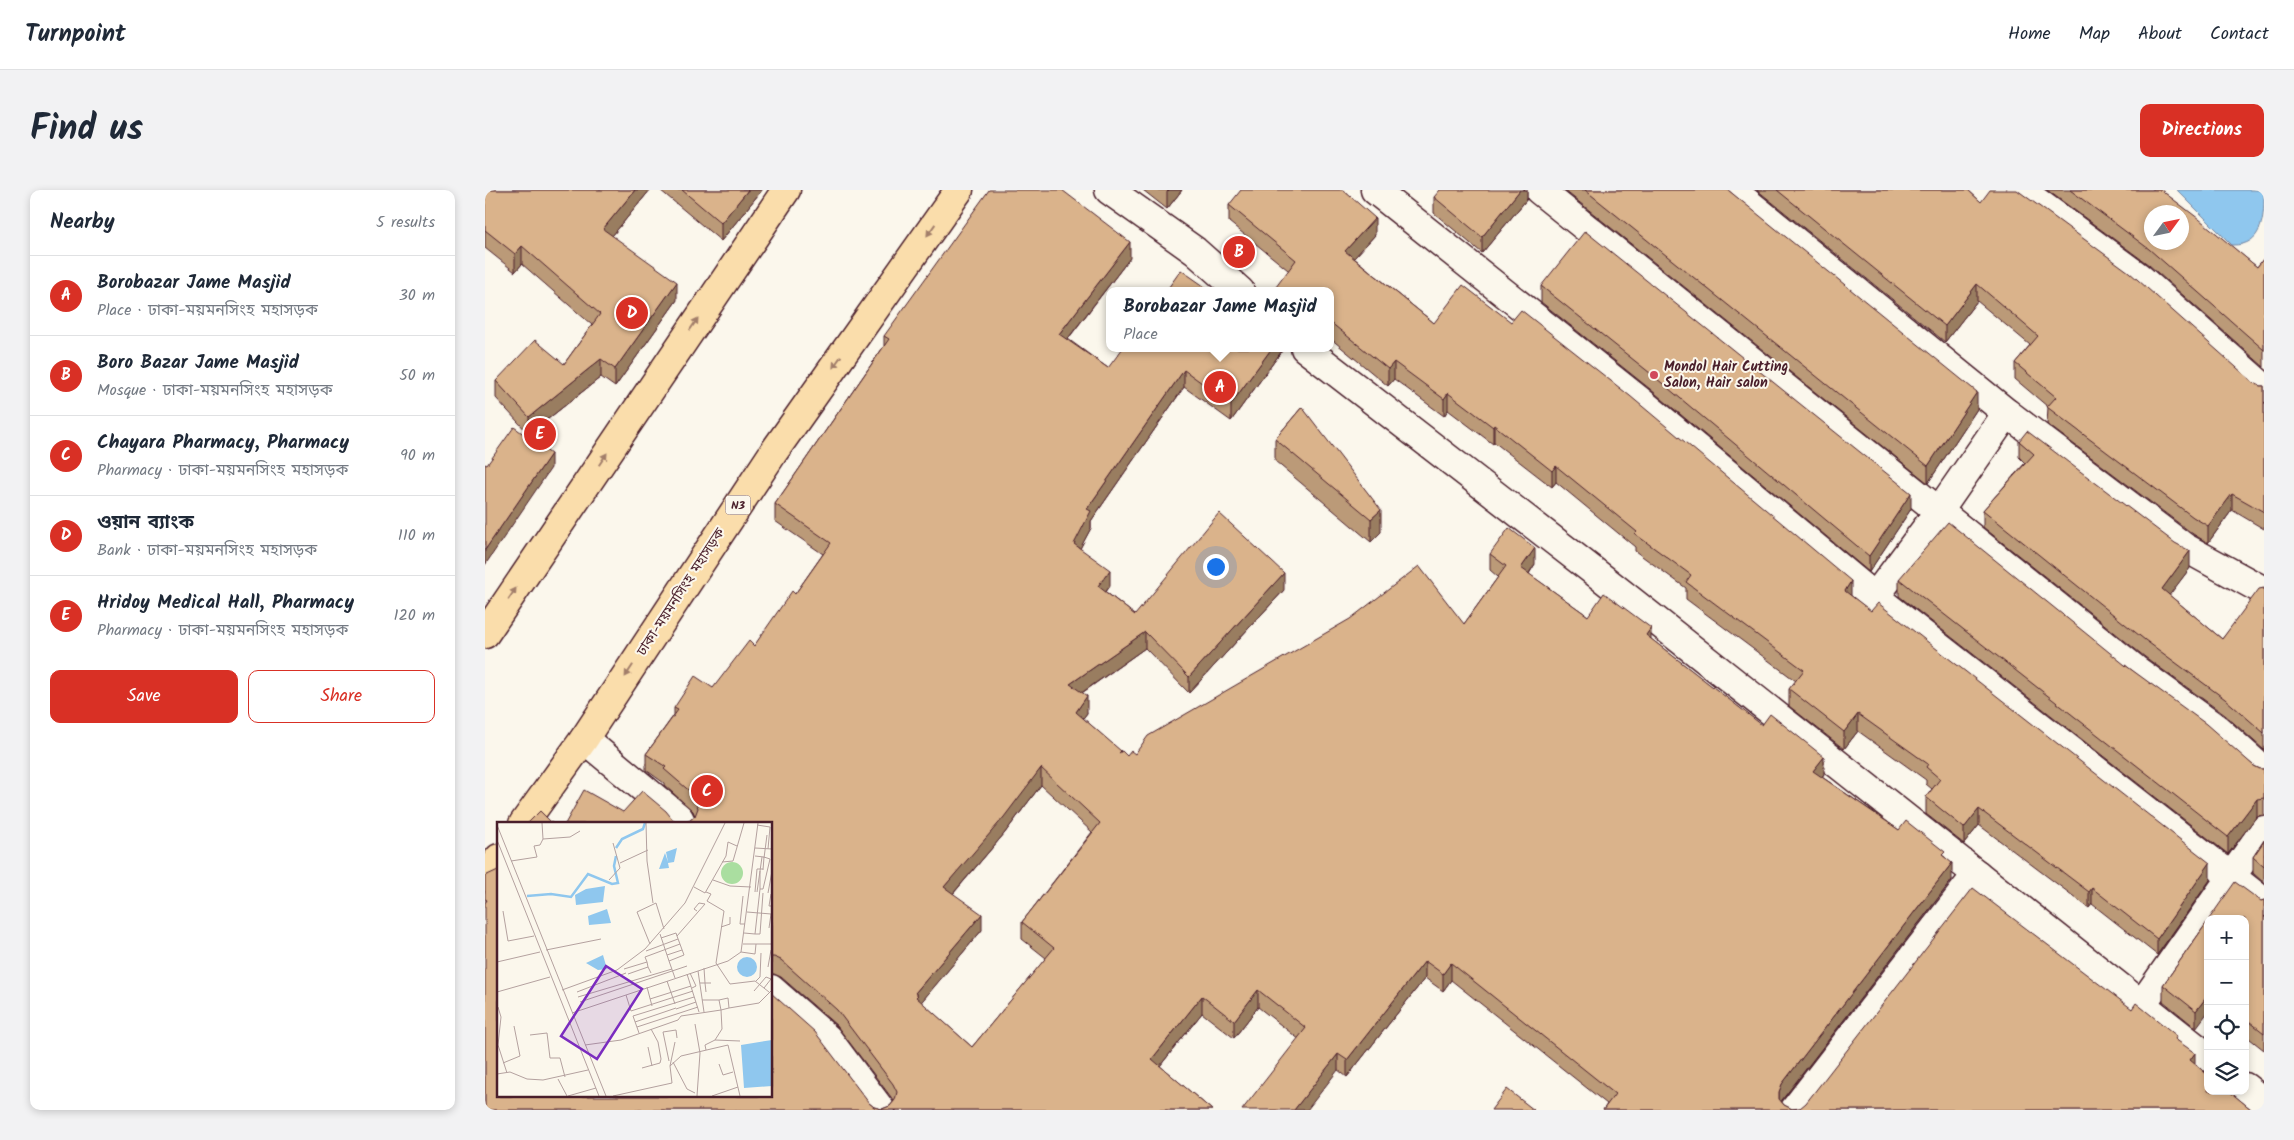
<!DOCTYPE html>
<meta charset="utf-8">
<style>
:root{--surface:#fff;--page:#f2f2f3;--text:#1f2937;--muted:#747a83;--line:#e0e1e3;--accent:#d93025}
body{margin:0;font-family:Kalam,"Noto Sans Bengali",sans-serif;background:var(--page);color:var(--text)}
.controls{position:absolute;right:15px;bottom:15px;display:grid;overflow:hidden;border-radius:10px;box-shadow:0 2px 8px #0003}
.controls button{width:45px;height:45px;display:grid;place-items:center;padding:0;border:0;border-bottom:1px solid var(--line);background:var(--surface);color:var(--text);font:25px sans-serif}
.compass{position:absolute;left:1659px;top:15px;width:45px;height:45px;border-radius:50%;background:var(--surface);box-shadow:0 2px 8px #0003;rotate:57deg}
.you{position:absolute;left:730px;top:376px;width:18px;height:18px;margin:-12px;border:4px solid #fff;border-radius:50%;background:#1a73e8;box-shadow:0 0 0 8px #1a73e833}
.badge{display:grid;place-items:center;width:32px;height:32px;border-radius:50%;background:var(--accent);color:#fff;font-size:16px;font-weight:700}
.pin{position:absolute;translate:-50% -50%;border:2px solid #fff;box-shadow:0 1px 5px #0006}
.popup{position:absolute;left:621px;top:97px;width:228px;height:65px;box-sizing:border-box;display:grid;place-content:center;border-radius:10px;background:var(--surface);filter:drop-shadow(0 1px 4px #0005);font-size:16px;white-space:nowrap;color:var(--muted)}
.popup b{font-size:19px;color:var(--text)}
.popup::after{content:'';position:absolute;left:50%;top:100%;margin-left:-10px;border:10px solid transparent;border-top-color:var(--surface)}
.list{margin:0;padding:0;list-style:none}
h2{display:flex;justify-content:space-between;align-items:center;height:65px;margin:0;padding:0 20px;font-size:21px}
h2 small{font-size:16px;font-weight:400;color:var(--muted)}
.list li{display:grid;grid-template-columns:32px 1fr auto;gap:15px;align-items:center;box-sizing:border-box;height:80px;padding:0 20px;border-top:1px solid var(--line)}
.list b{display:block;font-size:19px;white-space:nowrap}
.list p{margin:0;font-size:16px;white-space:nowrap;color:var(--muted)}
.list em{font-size:16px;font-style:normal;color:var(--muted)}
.actions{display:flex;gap:10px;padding:15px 20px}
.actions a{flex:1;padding:11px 0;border:1px solid var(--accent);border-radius:10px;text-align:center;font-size:18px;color:var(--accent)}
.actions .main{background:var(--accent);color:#fff}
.icon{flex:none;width:28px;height:28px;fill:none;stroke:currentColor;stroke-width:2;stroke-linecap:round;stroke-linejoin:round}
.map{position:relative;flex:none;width:1779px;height:920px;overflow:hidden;border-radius:10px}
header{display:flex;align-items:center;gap:30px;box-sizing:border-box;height:70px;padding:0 25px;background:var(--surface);border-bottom:1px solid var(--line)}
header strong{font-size:24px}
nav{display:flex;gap:28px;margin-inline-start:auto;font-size:18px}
.intro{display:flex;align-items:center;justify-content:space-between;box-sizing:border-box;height:120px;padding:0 30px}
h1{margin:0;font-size:35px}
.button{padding:12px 22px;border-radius:10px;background:var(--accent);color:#fff;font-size:18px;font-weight:700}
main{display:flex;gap:30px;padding:0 30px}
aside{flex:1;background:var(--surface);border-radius:10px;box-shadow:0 2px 8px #0003}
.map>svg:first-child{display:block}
.water{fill:#8fc7ee;stroke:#7384a0}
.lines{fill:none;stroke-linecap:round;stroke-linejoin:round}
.street-casing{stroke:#4a1f2b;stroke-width:31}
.highway-casing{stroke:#4a1f2b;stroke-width:31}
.street{stroke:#fbf7ec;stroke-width:28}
.highway{stroke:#faddab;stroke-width:28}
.wall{fill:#bb9a78;stroke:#4a1f2b;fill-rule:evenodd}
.shaded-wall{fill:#997d61;stroke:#4a1f2b}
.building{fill:#dab38b;stroke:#4a1f2b;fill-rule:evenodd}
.oneway{fill:#a27e6b}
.poi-dot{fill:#d1495b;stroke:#fbf7ec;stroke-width:2}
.labels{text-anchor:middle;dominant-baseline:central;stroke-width:4;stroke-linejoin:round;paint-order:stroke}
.shield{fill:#fbf7ec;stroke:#7f6065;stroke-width:1}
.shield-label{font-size:12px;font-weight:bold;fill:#4a1f2b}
.poi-label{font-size:14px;font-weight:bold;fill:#4a1f2b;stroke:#fbf7ec;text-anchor:start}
.street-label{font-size:14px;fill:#4a1f2b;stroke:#fbf7ec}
.inset-river{fill:none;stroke:#8fc7ee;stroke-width:2.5}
.inset-road{fill:none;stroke:#b4a19f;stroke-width:1}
.view{fill:#7b2cbf;fill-opacity:0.15;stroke:#7b2cbf;stroke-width:2.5}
.inset-edge{fill:none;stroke:#4a1f2b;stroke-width:2.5}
</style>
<header>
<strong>Turnpoint</strong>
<nav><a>Home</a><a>Map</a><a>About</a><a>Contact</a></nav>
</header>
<div class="intro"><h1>Find us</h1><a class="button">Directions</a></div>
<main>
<aside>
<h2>Nearby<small>5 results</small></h2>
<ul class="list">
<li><span class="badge">A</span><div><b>Borobazar Jame Masjid</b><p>Place · ঢাকা-ময়মনসিংহ মহাসড়ক</p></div><em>30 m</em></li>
<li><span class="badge">B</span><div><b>Boro Bazar Jame Masjid</b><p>Mosque · ঢাকা-ময়মনসিংহ মহাসড়ক</p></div><em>50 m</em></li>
<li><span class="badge">C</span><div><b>Chayara Pharmacy, Pharmacy</b><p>Pharmacy · ঢাকা-ময়মনসিংহ মহাসড়ক</p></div><em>90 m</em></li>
<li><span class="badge">D</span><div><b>ওয়ান ব্যাংক</b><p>Bank · ঢাকা-ময়মনসিংহ মহাসড়ক</p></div><em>110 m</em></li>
<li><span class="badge">E</span><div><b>Hridoy Medical Hall, Pharmacy</b><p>Pharmacy · ঢাকা-ময়মনসিংহ মহাসড়ক</p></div><em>120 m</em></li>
</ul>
<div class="actions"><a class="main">Save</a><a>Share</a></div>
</aside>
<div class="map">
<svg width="1779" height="920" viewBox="0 0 1779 920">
<rect width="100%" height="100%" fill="#fbf7ec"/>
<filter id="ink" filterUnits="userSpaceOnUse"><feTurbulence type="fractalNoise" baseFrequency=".02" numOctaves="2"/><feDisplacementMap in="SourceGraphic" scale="10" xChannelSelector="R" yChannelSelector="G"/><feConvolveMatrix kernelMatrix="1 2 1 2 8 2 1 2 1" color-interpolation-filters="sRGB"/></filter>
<g filter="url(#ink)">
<path class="water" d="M1692,0h87c0,26 0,56 -32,55z"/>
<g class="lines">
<defs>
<g id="street">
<polyline points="624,0 710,61 755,101"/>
<polyline points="890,0 1155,211 1390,407 1779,712"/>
<polyline points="1054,0 1650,479 1731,538 1779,581"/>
<polyline points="1247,0 1522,223 1699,357 1779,401"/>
<polyline points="1536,0 1654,87 1779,198"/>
<polyline points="820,158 1120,390 1723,867"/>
<polyline points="1390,407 1454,321 1522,223"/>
<polyline points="99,549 194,628 197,634"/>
<polyline points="286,799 342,848 396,920"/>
<polyline points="1657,814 1779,640"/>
<polyline points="1760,897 1779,912"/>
<polyline points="1309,920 1492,684"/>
</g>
<g id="highway">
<polyline points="0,444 301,0"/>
<polyline points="38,634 99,549 288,263 474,0"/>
<polyline points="0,687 14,668"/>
</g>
</defs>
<use href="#street" class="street-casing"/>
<use href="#highway" class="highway-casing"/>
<use href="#street" class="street"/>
<use href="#highway" class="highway"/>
</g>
<g class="wall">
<polygon points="0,0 165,0 127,46 192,110 130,197 116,187 44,244 11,208 11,191 79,174 107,135 37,74 30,82 0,58"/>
<polygon points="175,0 277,0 236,51"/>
<polygon points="658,0 697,0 682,19"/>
<polygon points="1042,0 1042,9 997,63 949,23 949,7"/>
<polygon points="1079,0 1243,0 1492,219 1443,293"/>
<polygon points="1272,0 1483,0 1496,12 1769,193 1775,196 1779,196 1779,339 1747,320 1723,353 1708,344 1562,234 1563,217 1530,189 1530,173 1545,155 1492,111 1460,152"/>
<polygon points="1562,0 1676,0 1772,77 1779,68 1779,177 1664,75"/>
<polygon points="861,2 890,45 869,68 949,133 1366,406 1725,690 1672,765 1607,714 1604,718 1494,635 1479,654 1441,624 1441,607 1447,599 1441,594 1441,590 1373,541 1359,559 1304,516 1304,499 1311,491 1201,409 1201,398 1150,361 1150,357 1071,292 1067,297 1009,252 1008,254 963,220 959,226 909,189 903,196 845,148 845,101 803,80 744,32 744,15"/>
<path d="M645,68l-62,81 40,29 176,-20 -53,73 -47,-34 -93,134v7l-11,20 30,38 -4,6 29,23 149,-25 -95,103 -44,-45 -63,45 5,20 -4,5 38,34 6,4 8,-2 329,-130 34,-47 -8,-7v-16l45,10 -6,10 59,42 63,23 173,135 -2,3 77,53 46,27 7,23 -170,220 -1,1 3,4 8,4 8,-1 332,-99 45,31 18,24 57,46h-649l4,-6 -156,-124 -8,11 -18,-13 -78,99 -89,-70 -24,31 -32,-25 -42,53 52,44h-727l1,-234 13,220 370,7 5,4 8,2 8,-3 4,-5 -57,-75 -56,-49 -7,-3h-3v-150h-206l58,-12 51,9 8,2 7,-2 6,-5 -2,-5 -29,-26v-2l-18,-13v-16l28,-39v-7l39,-20 41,-42 41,-52 28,-40 -48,-33v-17l109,-158v-10zM556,595l51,47 -70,90v17l24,19 -74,89 -51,-45 61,-72 -29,-36 51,-60z"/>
<polygon points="1056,96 1426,319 1384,382 1165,199 1056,112"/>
<polygon points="817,217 896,342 886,352 790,271 790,249"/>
<polygon points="1534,251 1705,378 1684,405 1737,449 1779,398 1779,560 1740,525 1660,467 1498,337 1498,320 1540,273 1534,267"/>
<polygon points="1414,389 1640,475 1769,576 1775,579 1779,579 1779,625 1772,626 1743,664 1414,406"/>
<polygon points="1779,650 1779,693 1768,683 1768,667"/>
<polygon points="1779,710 1779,860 1760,845 1760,729 1776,711"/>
<polygon points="1723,731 1711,838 1678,811 1678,795"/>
</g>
<g class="shaded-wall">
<polygon points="150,0 165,0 118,57 118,39"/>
<polygon points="263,0 277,0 236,51 236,33"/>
<polygon points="684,0 697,0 682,19 682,2"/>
<polygon points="1035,0 1042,0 1042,9 997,63 997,47"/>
<polygon points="890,28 890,45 860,78 860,61"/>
<polygon points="645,52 645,68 574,160 574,144"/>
<polygon points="37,56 37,74 30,82 30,64"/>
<polygon points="192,92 192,110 130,197 130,179"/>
<polygon points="1492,94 1492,111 1460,152 1460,136"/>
<polygon points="787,158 799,158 746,231 746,214"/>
<polygon points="116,169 116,187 44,244 44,227"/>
<polygon points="909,172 909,189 903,196 903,179"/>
<polygon points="699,180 699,197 606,331 606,338 589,370 589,354 602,319"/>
<polygon points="1492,202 1492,219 1443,293 1443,276"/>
<polygon points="963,203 963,220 959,226 959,209"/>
<polygon points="1009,235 1009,252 1008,254 1008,237"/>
<polygon points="66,264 66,278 0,375 0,360"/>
<polygon points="1071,276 1071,292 1067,297 1067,281"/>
<polygon points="1426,303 1426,319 1384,382 1384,366"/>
<polygon points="1747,304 1747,320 1723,353 1723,336"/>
<polygon points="896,320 896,342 886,352 886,329"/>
<polygon points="1050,358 1050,374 1036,395 1036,378"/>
<polygon points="1705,361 1705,378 1677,415 1677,399"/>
<polygon points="625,380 625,396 613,412 613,396"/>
<polygon points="799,383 799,400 704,503 704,487"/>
<polygon points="1366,391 1366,408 1360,401"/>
<polygon points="1166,438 1166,455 1161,445"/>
<polygon points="660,442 660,458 585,511 585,494"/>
<polygon points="602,506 602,523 591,538 591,522"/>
<polygon points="1373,524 1373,541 1359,559 1359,542"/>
<polygon points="1339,567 1339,584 1328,598 1328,581"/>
<polygon points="556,578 556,595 519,644 459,714 459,697"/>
<polygon points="1772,609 1772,626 1743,664 1743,647"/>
<polygon points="1494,619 1494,635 1479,654 1479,638"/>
<polygon points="1467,673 1467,690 1297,910 1294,918 1294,902 1297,894"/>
<polygon points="1725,673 1725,690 1672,765 1672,749"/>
<polygon points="1607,698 1607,714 1604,718 1604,702"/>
<polygon points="497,724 497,740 433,816 430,803"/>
<polygon points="940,771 940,788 862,887 862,870"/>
<polygon points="966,773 966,790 958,801 958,784"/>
<polygon points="773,800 773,817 749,848 749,831"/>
<polygon points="1723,805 1723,822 1711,838 1711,821"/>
<polygon points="717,806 717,823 667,886 667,869"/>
<polygon points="1710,863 1710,880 1705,870"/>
<polygon points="853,864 853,880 822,920 809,920"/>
</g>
<g class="building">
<polygon points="0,0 150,0 118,39 192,92 130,179 116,169 44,227 11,191 50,150 79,174 115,124 37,56 30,64 0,40"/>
<polygon points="197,0 263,0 236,33"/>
<path d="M504,0h73l68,52 -71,92 49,34 15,-20h149l-41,56 -47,-34 -97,139 4,2 -17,33 36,26 -12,16 37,29 84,-102 65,60 -95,104 -44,-45 -75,52 17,12 -11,16 45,39 -2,2 3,-2 5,5 4,-5 4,3 13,-18 202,-117 69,-53 45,58 42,-58 -16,-12 19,-26 26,20 -14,20 67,48 16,-23 47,35 -5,7 116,90 8,-11 54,43 -11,14 86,59 7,-9 39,31 -3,3 10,8 -170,221 -3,8v7l5,6 8,4 8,-1 6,-5 167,-215 159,121 4,-6 41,33 -2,3 20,14 -5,7 18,15v16h21l23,19h-649l12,-16 -164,-131 -8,11 -18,-13 -78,99 -9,-6 -44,56h-52l64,-82 -48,-38 -24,31 -32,-25 -50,63 60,51h-727v-207l2,-3 -2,-1v-23l13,-6 1,-2v228h272v-103l44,39 54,71 5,4 8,2 8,-3 5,-6 2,-8 -4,-8 -56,-74 -56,-50 -7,-3h-3v-133h-206l19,-34 39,22 19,-21 24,20 8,10 8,2 7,-2 6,-5 3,-8 -5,-14 -29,-25 2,-2 -20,-13 32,-44 -4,-2 21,-32 18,12 36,-47 5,5 38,-55 3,3 36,-51 -56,-39 114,-165 -5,-3zM556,578l59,55 -78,99 32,26 -82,99 -56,-50 2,-2 -3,-2 67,-79 -38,-27 60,-70z"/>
<polygon points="756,0 858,0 890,28 860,61 949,133 978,95 1026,132 1036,120 1145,206 1366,391 1360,401 1386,421 1393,413 1725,673 1672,749 1607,698 1604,702 1494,619 1479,638 1441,607 1455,589 1441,577 1443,574 1373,524 1359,542 1304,499 1319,480 1201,392 1206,385 1150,344 1152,342 1071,276 1067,281 1009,235 1008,237 963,203 959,209 909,172 903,179 845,132 845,101 788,101 811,70 744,15"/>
<polygon points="955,0 1035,0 997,47 949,7"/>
<polygon points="1100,0 1243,0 1492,202 1443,276"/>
<polygon points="1292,0 1483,0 1496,12 1505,0 1532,0 1644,82 1769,193 1775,196 1779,196 1779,322 1747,304 1723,336 1708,327 1562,217 1571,207 1530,173 1553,146 1492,94 1460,136"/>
<path d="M1585,0h91l38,29 58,48 7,-9v92l-115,-101zM1666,22h30v30h-30z"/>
<polygon points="1100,41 1426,303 1384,366 1165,183 1056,96"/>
<polygon points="696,80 726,101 681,101"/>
<polygon points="817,217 896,320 886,329 790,249"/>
<polygon points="29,237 66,264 0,360 0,274 2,275"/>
<polygon points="1542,241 1690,353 1705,361 1677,399 1737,449 1774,399 1779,398 1779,543 1740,509 1660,450 1498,320 1549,264 1534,251"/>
<polygon points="1463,332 1640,475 1721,534 1769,576 1775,579 1779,579 1779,608 1772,609 1743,647 1414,389"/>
<polygon points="55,621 68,634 42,634"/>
<polygon points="1779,651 1779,677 1768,667"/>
<polygon points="1750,692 1776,711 1779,710 1779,843 1760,828 1760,729 1724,729"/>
<polygon points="1723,731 1723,805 1711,821 1678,795"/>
<polygon points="1022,899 1049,920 1006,920"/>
</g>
<defs><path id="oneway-solid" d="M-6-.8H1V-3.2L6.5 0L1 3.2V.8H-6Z" transform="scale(1.25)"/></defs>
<g class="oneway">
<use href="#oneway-solid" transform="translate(446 40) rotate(125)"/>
<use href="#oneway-solid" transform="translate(209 134) rotate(-56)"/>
<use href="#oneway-solid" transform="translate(352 172) rotate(125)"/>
<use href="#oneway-solid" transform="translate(118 269) rotate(-56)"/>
<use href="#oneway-solid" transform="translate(27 404) rotate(-56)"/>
<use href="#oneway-solid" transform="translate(144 481) rotate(123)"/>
</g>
</g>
<circle class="poi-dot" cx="1169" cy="185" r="5"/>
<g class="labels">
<rect class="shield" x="240.5" y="305.5" width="25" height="19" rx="4"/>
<g class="shield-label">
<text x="253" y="315">N3</text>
</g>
<g class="poi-label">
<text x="1179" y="177">Mondol Hair Cutting<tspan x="1179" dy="16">Salon, Hair salon</tspan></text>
</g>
<g class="street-label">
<text transform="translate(196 402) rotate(-57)">ঢাকা-ময়মনসিংহ মহাসড়ক</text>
</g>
</g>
<g transform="translate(12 632)">
<rect width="275" height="275" fill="#fbf7ec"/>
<path d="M224 51a11 11 0 1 1 22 0a11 11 0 1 1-22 0Z" fill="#aadea0"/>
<path d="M180,26l-3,14 -6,1 1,5 -10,1 6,-16 3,9 -2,-10zM108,64l-2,16 -27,3 -1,-10 11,-6zM110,87l4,14 -22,2 -1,-9zM106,133l4,14 -9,1 -12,-7zM240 145a10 10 0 1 1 20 0a10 10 0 1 1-20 0ZM275,218v46l-28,2 -3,-43z" fill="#8fc7ee"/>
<path class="inset-river" d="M119,26l6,-9 21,-10 2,-6M30,74l24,-2 20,3 17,-23 24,10 6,-1 -4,-17 2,-10"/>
<path class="inset-road" d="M45,1l1,16M149,1l1,38 6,42M0,3l109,271M260,3l13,2 -2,22M0,18l102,256M258,26l17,1M258,34l9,1 -1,13M267,36l3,-23M14,39l26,-4 -3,-11 6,-1 3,-6 27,-2 10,-6M225,40l11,-1 11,-38M123,41l28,-13M263,49v18h3l7,-30 -6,-2M112,58l11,-12 -7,-25M216,58l17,6 21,1M197,65l11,6 21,-37 2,-14 9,4M209,70l5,2 -4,7 17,10 -8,52 14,21 25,-3 14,11M258,70l2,-23h6M260,70l5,-35M271,71l4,-22M274,72l-2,12h3M246,74l-3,28h5M6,89l5,30 26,-5M200,89l-3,-2 5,-6 6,1M250,90l24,2 -2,14M224,105l9,-3v-7M247,111l11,1 5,-45M163,112l9,27 15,-6 -7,-19 28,-32M258,112h5l3,-41M164,116l15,-5 1,3M153,122l-13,-32 19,-9 8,26M246,122h29M49,128l55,-11M149,129l32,-12M244,130l14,2 1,-10M170,133l15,-5M172,139l6,17M0,140l43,-10M150,140l-2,-5 35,-13M271,145l3,-17M127,147l23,-7 1,5M201,149l6,41M193,151l6,13 -4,2M131,152l20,-7 3,6M190,152l12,38M170,159l8,23M259,159l4,-4 1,-24M203,161h5l-1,-15M150,165l5,19M65,168l55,-20 28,-21 40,-46 40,-80M257,169l12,-14 5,2 -7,9M0,170l53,-15M80,170l49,-19M209,170l-1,-9h6M129,173l5,16 62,-20M81,175l94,-28M153,177l41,-13M205,178h17M83,180l107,-36M1,185l3,10 -3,28 9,28M179,187l20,-7M75,191l156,-52 13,-9 17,-129M138,200l41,-14M198,202l5,29 -3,43M140,205l61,-20M142,211l-6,-17 61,-19M33,213l17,-2 3,25h10l5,19M218,218l25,1M88,223l36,-5 57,-20 3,-4 40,-6 -2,-10 9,-2 1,10 30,-5 13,-13M151,225l4,19M209,228l-1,-5 10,-5 7,-11 -1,-19 8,-2M172,239l-6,-29 13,-2 1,8M176,240l14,27 8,4M6,241l17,-7 -6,-30M222,242l4,11 10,-3M173,244l5,-24M145,246l18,-5 1,-4 -3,-17 -7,-13M0,252l13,-2 17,7 16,1 45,-10M61,257l9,17M71,274l28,-8M116,274l59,-13 -2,-17 11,-10 47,-11 12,51M215,274l26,-9"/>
<path class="view" d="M109,144l36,23 -45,70 -36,-23z"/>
<rect width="275" height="275" class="inset-edge"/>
</g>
</svg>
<div class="controls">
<button>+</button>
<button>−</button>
<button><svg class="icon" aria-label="locate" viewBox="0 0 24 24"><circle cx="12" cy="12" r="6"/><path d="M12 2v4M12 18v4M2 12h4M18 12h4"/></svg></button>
<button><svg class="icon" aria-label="layers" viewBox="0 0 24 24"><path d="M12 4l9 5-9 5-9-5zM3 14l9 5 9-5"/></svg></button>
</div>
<svg class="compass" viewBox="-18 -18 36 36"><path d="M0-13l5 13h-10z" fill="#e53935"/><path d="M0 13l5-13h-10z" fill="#747a83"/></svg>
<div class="you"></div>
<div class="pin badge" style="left:735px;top:197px">A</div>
<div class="popup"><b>Borobazar Jame Masjid</b>Place</div>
<div class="pin badge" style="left:754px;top:62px">B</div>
<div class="pin badge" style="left:222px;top:601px">C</div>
<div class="pin badge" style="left:147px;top:123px">D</div>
<div class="pin badge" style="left:55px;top:244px">E</div>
</div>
</main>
